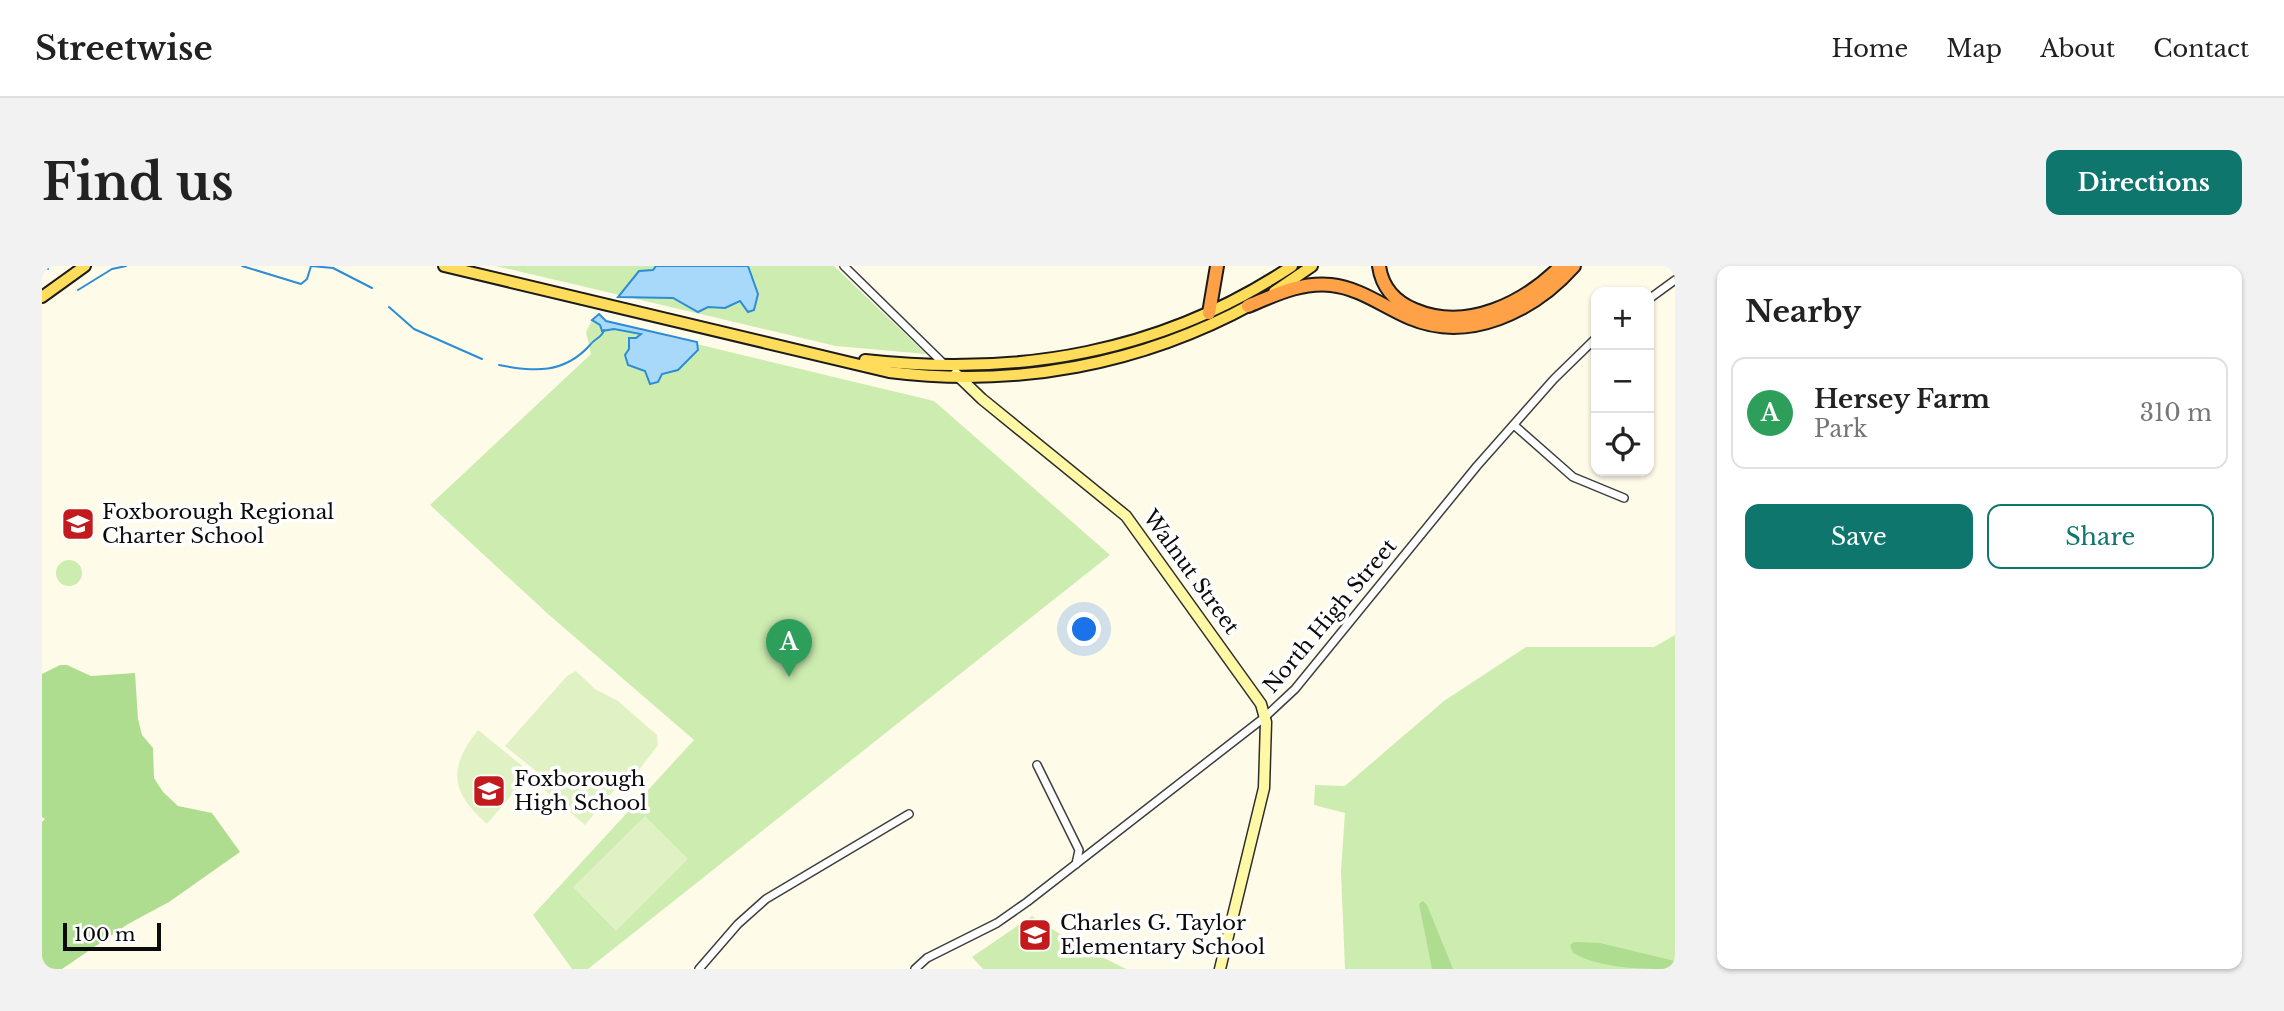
<!DOCTYPE html>
<meta charset="utf-8">
<style>
:root{--surface:#fff;--page:#f2f2f2;--text:#222;--muted:#767676;--line:#e0e0e0;--accent:#0f766e}
body{margin:0;font-family:"Libre Baskerville",serif;background:var(--page);color:var(--text)}
.controls{position:absolute;right:21px;top:21px;display:grid;overflow:hidden;border-radius:14px;box-shadow:0 2px 5px #0004}
.controls button{width:63px;height:63px;display:grid;place-items:center;padding:0;border:0;border-bottom:2px solid var(--line);background:var(--surface);color:var(--text);font:35px sans-serif}
.scale{position:absolute;left:21px;bottom:18px;width:98px;box-sizing:border-box;padding-left:7px;border:4px solid #0b0b0b;border-top:0;font-size:19px;line-height:24px;white-space:nowrap;color:#0b0b0b;-webkit-text-stroke:5px #fff;paint-order:stroke}
.you{position:absolute;left:1043px;top:364px;width:24px;height:24px;margin:-18px;border:5px solid #fff;border-radius:50%;background:#1a73e8;box-shadow:0 0 0 10px #1a73e833}
.badge{display:grid;place-items:center;width:46px;height:46px;border-radius:50%;background:var(--accent);color:#fff;font-size:23px;font-weight:700}
.pin{position:absolute;translate:-50% -58px;filter:drop-shadow(0 2px 4px #0008)}
.pin::after{content:'';position:absolute;top:37px;width:24px;height:21px;background:inherit;clip-path:polygon(0 0,100% 0,50% 100%)}
.list{margin:0;padding:0;list-style:none}
h2{display:flex;justify-content:space-between;align-items:center;height:91px;margin:0;padding:0 28px;font-size:30px}
h2 small{font-size:23px;font-weight:400;color:var(--muted)}
.list li{display:grid;grid-template-columns:46px 1fr auto;gap:21px;align-items:center;box-sizing:border-box;height:112px;margin:0 14px 14px;padding:0 14px;border:2px solid var(--line);border-radius:14px}
.list b{display:block;font-size:26px;white-space:nowrap}
.list p{margin:0;font-size:23px;white-space:nowrap;color:var(--muted)}
.list em{font-size:23px;font-style:normal;color:var(--muted)}
.actions{display:flex;gap:14px;padding:21px 28px}
.actions a{flex:1;padding:16px 0;border:2px solid var(--accent);border-radius:14px;text-align:center;font-size:24px;color:var(--accent)}
.actions .main{background:var(--accent);color:#fff}
.icon{flex:none;width:38px;height:38px;fill:none;stroke:currentColor;stroke-width:2;stroke-linecap:round;stroke-linejoin:round}
.map{position:relative;flex:none;width:1633px;height:703px;overflow:hidden;border-radius:14px}
header{display:flex;align-items:center;gap:42px;box-sizing:border-box;height:98px;padding:0 35px;background:var(--surface);border-bottom:2px solid var(--line)}
header strong{font-size:33px}
nav{display:flex;gap:38px;margin-inline-start:auto;font-size:24px}
.intro{display:flex;align-items:center;justify-content:space-between;box-sizing:border-box;height:168px;padding:0 42px}
h1{margin:0;font-size:49px}
.button{padding:18px 32px;border-radius:14px;background:var(--accent);color:#fff;font-size:24px;font-weight:700}
main{display:flex;gap:42px;padding:0 42px}
aside{flex:1;background:var(--surface);border-radius:14px;box-shadow:0 2px 5px #0004}
.map>svg:first-child{display:block}
.green{fill:#cdecb0}
.forest{fill:#afdd8f}
.pitch{fill:#e0f2c3}
.water{fill:#a9d9fa;stroke:#2c8dd6;stroke-width:2}
.lines{fill:none;stroke-linecap:round;stroke-linejoin:round}
.stream{stroke:#2c8dd6;stroke-width:2}
.street-casing{stroke:#3e3e3e;stroke-width:10}
.secondary-casing{stroke:#2d2d2d;stroke-width:13}
.primary-casing{stroke:#1c1c1c;stroke-width:14}
.highway-casing{stroke:#1c1c1c;stroke-width:16}
.street{stroke:#fff;stroke-width:7}
.secondary{stroke:#fff8a4;stroke-width:10}
.primary{stroke:#ffdc59;stroke-width:10}
.highway{stroke:#ffa147;stroke-width:12}
.labels{text-anchor:middle;dominant-baseline:central;stroke-width:7;stroke-linejoin:round;paint-order:stroke}
.poi-label{font-size:21px;fill:#0b0b0b;stroke:#fff;text-anchor:start}
.street-label{font-size:21px;fill:#0b0b0b;stroke:#fff}
</style>
<header>
<strong>Streetwise</strong>
<nav><a>Home</a><a>Map</a><a>About</a><a>Contact</a></nav>
</header>
<div class="intro"><h1>Find us</h1><a class="button">Directions</a></div>
<main>
<div class="map">
<svg width="1633" height="703" viewBox="0 0 1633 703">
<rect width="100%" height="100%" fill="#fffbe9"/>
<g class="green">
<polygon points="454,0 792,0 884,88 794,80"/>
<polygon points="550,54 558,59 558,64 575,64 580,60 892,135 1068,289 546,703 530,703 491,649 652,474 506,348 388,239 549,88 544,66"/>
<circle cx="27" cy="307" r="13"/>
<polygon points="1633,369 1633,703 1303,703 1299,605 1303,547 1272,539 1273,519 1303,520 1402,435 1484,381 1612,381"/>
<polygon points="990,650 1032,677 1084,703 941,703 930,691"/>
</g>
<g class="forest">
<polygon points="18,399 25,399 49,410 93,407 96,453 100,469 111,482 112,512 121,526 136,540 170,547 198,586 127,636 86,658 20,703 0,703 0,556 3,553 0,551 0,408"/>
<polygon points="1381,635 1385,639 1411,703 1390,703 1377,638"/>
<path d="M1532,676l26,1 75,18v8c-33,0 -73,0 -102,-16l-3,-8z"/>
</g>
<g class="pitch">
<polygon points="534,405 553,423 576,435 615,469 616,479 594,508 578,517 543,559 499,521 494,505 463,480 525,410"/>
<path d="M436,464l47,38v11l-38,45c-37,-32 -39,-56 -9,-94z"/>
<polygon points="603,550 646,593 574,665 531,621"/>
</g>
<g class="water">
<polygon points="614,0 706,0 716,28 712,44 706,46 698,35 683,42 666,41 656,46 631,32 576,31 597,5 611,4"/>
<polygon points="557,48 564,55 655,76 656,84 636,104 620,108 616,116 608,118 603,105 586,99 583,89 587,83 587,72 594,72 599,68 572,63 560,65 558,59 550,54"/>
</g>
<g class="lines">
<g class="stream">
<polyline points="4,0 6,3"/>
<polyline points="200,0 259,18 265,13 269,0 291,2 330,22"/>
<polyline points="36,24 70,3 84,0"/>
<polyline points="347,41 372,63 440,93"/>
<path d="M457,99c35,7 65,9 91,-20 5,-7 12,-7 14,-15"/>
</g>
<defs>
<g id="street">
<polyline points="802,0 903,99"/>
<polyline points="1607,33 1633,14"/>
<polyline points="1472,159 1531,211 1582,232"/>
<polyline points="995,499 1037,584 1034,598"/>
<polyline points="657,703 696,658 724,633 867,548"/>
<polyline points="873,703 885,692 955,657 985,636 1223,451 1253,423 1435,200 1512,113 1554,72"/>
</g>
<polyline id="secondary" points="914,108 940,133 1084,250 1219,438 1224,456 1222,522 1178,703"/>
<g id="primary">
<path d="M402,0l445,106c127,16 252,-7 365,-69"/>
<polyline points="1232,26 1270,0"/>
<polyline points="0,31 43,0"/>
<path d="M823,94c153,17 297,-7 427,-94"/>
</g>
<g id="highway">
<path d="M1337,0c3,21 16,36 36,44 52,22 109,-7 146,-44"/>
<path d="M1206,40c27,-11 52,-24 83,-21 29,3 53,22 79,33 59,25 124,-7 164,-52"/>
<polyline points="1167,47 1175,0"/>
</g>
</defs>
<use href="#street" class="street-casing"/>
<use href="#secondary" class="secondary-casing"/>
<use href="#primary" class="primary-casing"/>
<use href="#highway" class="highway-casing"/>
<use href="#street" class="street"/>
<use href="#secondary" class="secondary"/>
<use href="#primary" class="primary"/>
<use href="#highway" class="highway"/>
</g>
<defs>
<symbol id="school-square" viewBox="-11 -11 22 22"><rect x="-9" y="-9" width="18" height="18" rx="4" fill="#c31a1d" stroke="#fff"/><path d="M0-5L7-2L0 1L-7-2ZM-4 1L0 2.5L4 1V4Q0 6-4 4Z" fill="#fff"/></symbol>
</defs>
<g fill-rule="evenodd">
<use href="#school-square" x="17" y="239" width="38" height="38"/>
<use href="#school-square" x="428" y="506" width="38" height="38"/>
<use href="#school-square" x="974" y="650" width="38" height="38"/>
</g>
<g class="labels">
<g class="poi-label">
<text x="60" y="246">Foxborough Regional<tspan x="60" dy="24">Charter School</tspan></text>
<text x="472" y="513">Foxborough<tspan x="472" dy="24">High School</tspan></text>
<text x="1018" y="657">Charles G. Taylor<tspan x="1018" dy="24">Elementary School</tspan></text>
</g>
<g class="street-label">
<text transform="translate(1149 306) rotate(54)">Walnut Street</text>
<text transform="translate(1288 350) rotate(-50)">North High Street</text>
</g>
</g>
</svg>
<div class="controls">
<button>+</button>
<button>−</button>
<button><svg class="icon" aria-label="locate" viewBox="0 0 24 24"><circle cx="12" cy="12" r="6"/><path d="M12 2v4M12 18v4M2 12h4M18 12h4"/></svg></button>
</div>
<div class="scale">100 m</div>
<div class="you"></div>
<div class="pin badge" style="left:747px;top:411px;background:#2e9e5b">A</div>
</div>
<aside>
<h2>Nearby<small></small></h2>
<ul class="list">
<li><span class="badge" style="background:#2e9e5b">A</span><div><b>Hersey Farm</b><p>Park</p></div><em>310 m</em></li>
</ul>
<div class="actions"><a class="main">Save</a><a>Share</a></div>
</aside>
</main>
